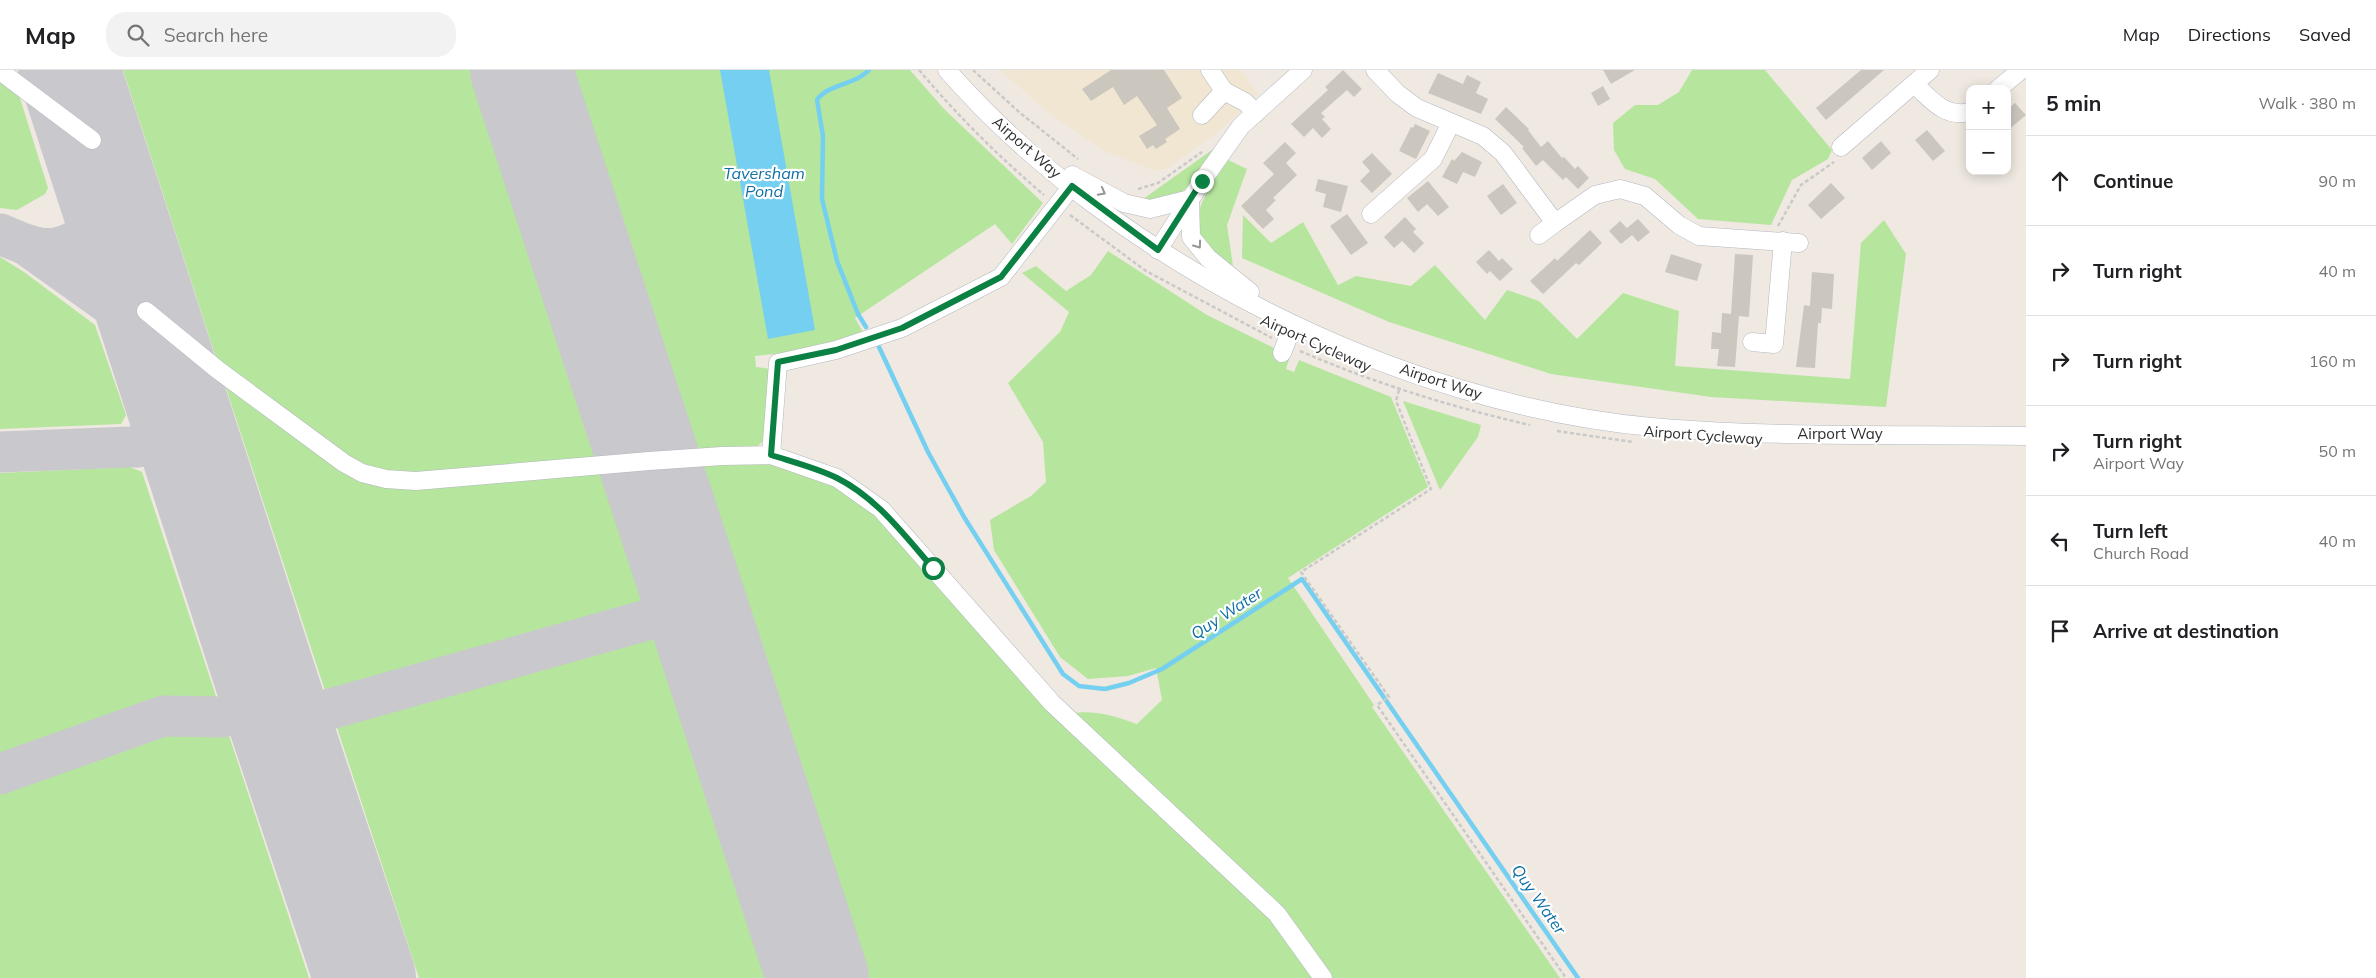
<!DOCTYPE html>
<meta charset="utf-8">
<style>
:root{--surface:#fff;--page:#f2f2f2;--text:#202124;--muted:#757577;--line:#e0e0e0}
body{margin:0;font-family:Mulish,sans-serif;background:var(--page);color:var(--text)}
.controls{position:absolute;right:15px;top:15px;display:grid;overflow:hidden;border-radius:10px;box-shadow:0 2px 12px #0003}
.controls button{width:45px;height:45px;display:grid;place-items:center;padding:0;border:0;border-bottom:1px solid var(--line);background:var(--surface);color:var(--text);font:25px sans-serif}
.stop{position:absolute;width:15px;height:15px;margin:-11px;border:4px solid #0b8043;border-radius:50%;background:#fff}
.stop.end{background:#0b8043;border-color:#fff;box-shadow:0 1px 5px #0008}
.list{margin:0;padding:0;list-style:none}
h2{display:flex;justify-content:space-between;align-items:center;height:65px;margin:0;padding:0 20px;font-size:21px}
h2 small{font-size:16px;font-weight:400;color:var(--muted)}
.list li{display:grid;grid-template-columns:32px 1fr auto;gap:15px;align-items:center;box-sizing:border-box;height:90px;padding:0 20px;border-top:1px solid var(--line)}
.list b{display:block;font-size:19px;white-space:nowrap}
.list p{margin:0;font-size:16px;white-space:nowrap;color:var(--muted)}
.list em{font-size:16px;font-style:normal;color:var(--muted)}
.icon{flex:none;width:28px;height:28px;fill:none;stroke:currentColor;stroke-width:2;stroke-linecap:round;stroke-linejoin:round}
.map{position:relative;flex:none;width:2026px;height:908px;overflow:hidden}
header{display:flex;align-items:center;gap:30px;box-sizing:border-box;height:70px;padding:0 25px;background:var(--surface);border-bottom:1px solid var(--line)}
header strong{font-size:24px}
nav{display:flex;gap:28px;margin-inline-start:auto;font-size:18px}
.search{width:350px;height:45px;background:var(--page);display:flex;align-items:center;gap:12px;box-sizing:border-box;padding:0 18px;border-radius:20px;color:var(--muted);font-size:19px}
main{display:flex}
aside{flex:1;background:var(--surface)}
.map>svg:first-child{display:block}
.education{fill:#f0e6d1}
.green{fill:#b6e59e}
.water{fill:#75cff0}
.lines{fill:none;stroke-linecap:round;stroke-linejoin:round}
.stream{stroke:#75cff0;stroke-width:4.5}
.taxiway{stroke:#c9c8cc;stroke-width:41}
.runway{stroke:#c9c8cc;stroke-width:102}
.building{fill:#cbc7bf}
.minor-casing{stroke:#b4b7c1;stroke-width:19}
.path{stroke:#c9c9c9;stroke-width:2.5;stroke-dasharray:4 2.5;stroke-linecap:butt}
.minor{stroke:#fff;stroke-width:18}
.oneway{stroke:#969696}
.route{stroke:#0b8043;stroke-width:6}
.labels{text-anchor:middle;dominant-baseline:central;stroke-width:4.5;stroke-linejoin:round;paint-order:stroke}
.street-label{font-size:15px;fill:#2e2e2e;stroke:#fff}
.water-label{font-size:16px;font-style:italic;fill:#0d6fa3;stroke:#fff}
</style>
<header>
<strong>Map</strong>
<div class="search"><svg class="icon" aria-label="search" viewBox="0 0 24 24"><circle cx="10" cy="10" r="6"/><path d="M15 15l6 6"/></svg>Search here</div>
<nav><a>Map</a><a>Directions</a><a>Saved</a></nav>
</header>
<main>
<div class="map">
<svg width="2026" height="908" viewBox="0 0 2026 908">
<rect width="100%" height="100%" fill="#efe9e1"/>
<polygon class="education" points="1000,0 1241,0 1258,25 1215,64 1168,98 1156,101 1106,82 1050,44"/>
<g class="green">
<polygon points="123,0 910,0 944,39 1043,133 1012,174 995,154 855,248 864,264 803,281 755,286 756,297 771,299 765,369 756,378 400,405 355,394 218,294"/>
<polygon points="1692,0 1765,0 1832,80 1828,89 1792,110 1771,155 1698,149 1655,109 1625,99 1614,80 1613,53 1635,35 1658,35 1679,22"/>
<polygon points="0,9 19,25 48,118 45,124 17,140 0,138"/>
<path d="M1219,75c-15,20 -30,52 -57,56 -6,1 -13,-1 -19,-2z"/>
<path d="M1228,90l19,9 -20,56 6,41c-8,-6 -19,-11 -25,-18 -26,-29 4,-64 20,-88z"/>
<polygon points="1243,145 1271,173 1303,152 1338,215 1356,206 1411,216 1435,195 1485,250 1507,220 1539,231 1577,269 1623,223 1679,241 1675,296 1850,309 1861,173 1884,150 1906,184 1886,337 1711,327 1551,304 1389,252 1242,188"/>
<path d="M1108,181l99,64 83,41 -4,13 8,3 5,-12 92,37 37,90 -140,91 86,127 -2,2 188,271h-232l-259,-264c24,-5 45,2 68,10l25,-24 -6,-32 -28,8 -40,3 -28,-22 -66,-107 -4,-30 41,-24 15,-14 -3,-40 -35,-59 52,-51 9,-20 -47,-39 14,-7 30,25 25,-16z"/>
<polygon points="0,187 24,202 95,255 126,345 121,354 0,359"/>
<polygon points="223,309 359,406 699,392 785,394 859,426 1033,619 1268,840 1318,908 419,908"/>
<polygon points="1403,331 1481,355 1478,367 1440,420"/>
<polygon points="130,397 142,402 309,908 0,908 0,403"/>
</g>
<polygon class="water" points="720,0 769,0 815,260 768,269"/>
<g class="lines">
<g class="stream">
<path d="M866,257l-8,-13 -21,-53 -15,-62 1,-63 -6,-36c11,-16 38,-15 52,-30"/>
<polyline points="879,277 928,382 964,447 1063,604 1079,616 1105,619 1129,613 1162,599 1302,509 1578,908"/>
</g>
<g class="taxiway">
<path d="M0,164c13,5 26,12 40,14 28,4 57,-16 63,-43 4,-16 -3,-34 -6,-50"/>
<polyline points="28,176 147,261 157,273"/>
<path d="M137,377c31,-16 37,-29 33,-64"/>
<path d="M0,382l156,-6c25,4 31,8 45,30"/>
<polyline points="280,653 697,536"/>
<polyline points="0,704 163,646 223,647"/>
</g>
<g class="runway">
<polyline points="69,0 280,653 365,908"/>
<polyline points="521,0 818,908"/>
</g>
</g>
<g class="building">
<polygon points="1111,0 1164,0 1182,28 1167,38 1180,59 1165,69 1167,72 1156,79 1153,75 1147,79 1139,66 1157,55 1137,26 1124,35 1113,17 1091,31 1082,19"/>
<polygon points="1343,0 1362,19 1354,27 1347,20 1321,43 1325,47 1322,49 1331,59 1322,68 1313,58 1304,67 1291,54 1328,20 1325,17"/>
<polygon points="1603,0 1635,0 1611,14"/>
<polygon points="1861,0 1884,0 1826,50 1816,38"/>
<polygon points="1438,3 1463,14 1467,5 1481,12 1476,23 1488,29 1481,44 1428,23"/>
<polygon points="1603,16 1610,29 1598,36 1591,23"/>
<polygon points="2015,33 2026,45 2007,61 2007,40"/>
<polygon points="1506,37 1529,59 1528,60 1541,77 1548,71 1562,88 1564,87 1575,99 1578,96 1589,108 1578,119 1566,107 1563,110 1543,90 1536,96 1522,78 1524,77 1495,49"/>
<polygon points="1415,54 1430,61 1416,89 1399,81 1411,57 1413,58"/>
<polygon points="1927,60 1945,81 1933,91 1915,70"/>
<polygon points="1881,71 1891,83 1872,100 1862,88"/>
<polygon points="1285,72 1296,83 1286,93 1297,105 1273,128 1276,130 1266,140 1274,149 1263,159 1241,136 1274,104 1263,93"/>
<polygon points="1462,82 1482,92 1475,107 1463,102 1457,114 1442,107 1452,89 1454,91"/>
<polygon points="1372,83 1392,104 1372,123 1360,111 1370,101 1362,92"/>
<polygon points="1318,109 1348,116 1341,142 1323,137 1326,124 1315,121"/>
<polygon points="1428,111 1449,137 1438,146 1427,134 1418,142 1407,128"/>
<polygon points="1831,113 1845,128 1821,149 1808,135"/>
<polygon points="1503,114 1517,133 1501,145 1487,126"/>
<polygon points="1347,144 1368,173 1351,185 1330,156"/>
<polygon points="1405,147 1416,159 1413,162 1424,173 1414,183 1402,171 1394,178 1384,167"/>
<polygon points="1638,149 1650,162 1638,172 1632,165 1621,174 1609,161 1620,151 1627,158"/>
<polygon points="1590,160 1602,173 1579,195 1576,193 1543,224 1530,211 1555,188 1557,191"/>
<polygon points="1489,180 1499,191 1502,188 1513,199 1500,211 1490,201 1487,204 1476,192"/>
<polygon points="1671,184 1702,194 1697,211 1665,202"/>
<polygon points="1735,184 1753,185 1749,247 1739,246 1735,297 1717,296 1719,279 1711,279 1712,262 1721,263 1722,243 1731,244"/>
<polygon points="1812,202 1834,204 1832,239 1822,238 1821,253 1818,253 1815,298 1796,297 1804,235 1810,236"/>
</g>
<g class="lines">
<defs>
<g id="minor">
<path d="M947,0c167,191 452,334 705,357 124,11 250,7 374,9"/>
<polyline points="1210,0 1224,21 1245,32 1256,43"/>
<polyline points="1375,0 1398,24 1417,38 1483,66 1503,83 1555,153 1595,125 1620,119 1645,126 1679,155 1699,166 1799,173"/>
<polyline points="0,1 92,70"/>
<path d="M1914,14c18,16 30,34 56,28"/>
<polyline points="1998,19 2021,0"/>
<polyline points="1202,45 1224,21"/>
<polyline points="1841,77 1930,0"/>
<polyline points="1072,105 1124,133 1150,139 1190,129"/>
<polyline points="1190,129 1191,167 1208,188 1250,222"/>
<polyline points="1371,144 1433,89 1451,53"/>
<polyline points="1539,165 1555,153"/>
<polyline points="1158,180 1202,111 1241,56 1303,0"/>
<polyline points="146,241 218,300 344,393 362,403 386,409 416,411 649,391 722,386 771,385 837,408 881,439 1052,633 1277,844 1323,908"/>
<polyline points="1752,272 1774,274 1783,171"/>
<polyline points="1282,283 1293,255"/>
<polyline points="771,385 778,293 836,280 902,258 1001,207 1072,116"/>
</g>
</defs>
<use href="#minor" class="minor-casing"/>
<g class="path">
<path d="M919,0c38,45 80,87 125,125"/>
<polyline points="973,0 1019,42 1078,89"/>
<polyline points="1138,119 1158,113 1202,82"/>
<polyline points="1070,145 1146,201 1272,268"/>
<polyline points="1778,156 1801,115 1834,92"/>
<path d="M1300,281c77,33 148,55 230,74"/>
<polyline points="1399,320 1396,331 1431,419 1301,502 1389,627 1377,635 1566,908"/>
<polyline points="1557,361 1633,372"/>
</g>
<use href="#minor" class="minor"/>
</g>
<defs><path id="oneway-chevron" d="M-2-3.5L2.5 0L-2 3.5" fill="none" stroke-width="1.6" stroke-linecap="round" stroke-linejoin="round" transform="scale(1.25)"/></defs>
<g class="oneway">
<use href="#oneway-chevron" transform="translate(1102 122) rotate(28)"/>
<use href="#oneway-chevron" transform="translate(1198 175) rotate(54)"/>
</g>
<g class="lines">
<path class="route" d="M933,498c-29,-33 -56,-70 -96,-90 -20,-10 -44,-16 -66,-23l7,-93 58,-12 66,-22 99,-51 71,-91 86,64 44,-69"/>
</g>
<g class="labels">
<g class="street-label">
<text transform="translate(1027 77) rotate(41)">Airport Way</text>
<text transform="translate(1316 273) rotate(24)">Airport Cycleway</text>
<text transform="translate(1441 311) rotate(18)">Airport Way</text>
<text x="1840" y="363">Airport Way</text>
<text transform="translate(1703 365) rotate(4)">Airport Cycleway</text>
</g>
<g class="water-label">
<text x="764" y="103">Taversham<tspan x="764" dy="18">Pond</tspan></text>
<text transform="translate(1226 543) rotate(-33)">Quy Water</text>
<text transform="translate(1539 829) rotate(55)">Quy Water</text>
</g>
</g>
</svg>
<div class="controls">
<button>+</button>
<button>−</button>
</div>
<div class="stop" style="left:933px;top:498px"></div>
<div class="stop end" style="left:1202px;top:111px"></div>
</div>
<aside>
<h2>5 min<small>Walk · 380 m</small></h2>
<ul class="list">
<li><svg class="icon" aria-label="ahead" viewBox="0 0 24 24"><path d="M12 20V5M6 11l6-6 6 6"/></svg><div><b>Continue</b></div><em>90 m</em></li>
<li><svg class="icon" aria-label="right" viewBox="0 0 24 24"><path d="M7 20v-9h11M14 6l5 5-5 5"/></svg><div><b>Turn right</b></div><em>40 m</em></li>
<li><svg class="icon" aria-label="right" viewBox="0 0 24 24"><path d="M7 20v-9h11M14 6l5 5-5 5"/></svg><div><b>Turn right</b></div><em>160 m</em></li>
<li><svg class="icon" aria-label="right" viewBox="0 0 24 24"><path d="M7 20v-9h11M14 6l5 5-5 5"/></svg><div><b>Turn right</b><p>Airport Way</p></div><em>50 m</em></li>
<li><svg class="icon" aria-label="left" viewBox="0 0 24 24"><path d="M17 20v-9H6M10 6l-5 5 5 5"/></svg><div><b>Turn left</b><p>Church Road</p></div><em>40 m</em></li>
<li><svg class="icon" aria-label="arrive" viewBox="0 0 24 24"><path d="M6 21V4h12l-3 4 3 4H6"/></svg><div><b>Arrive at destination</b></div></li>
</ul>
</aside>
</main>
